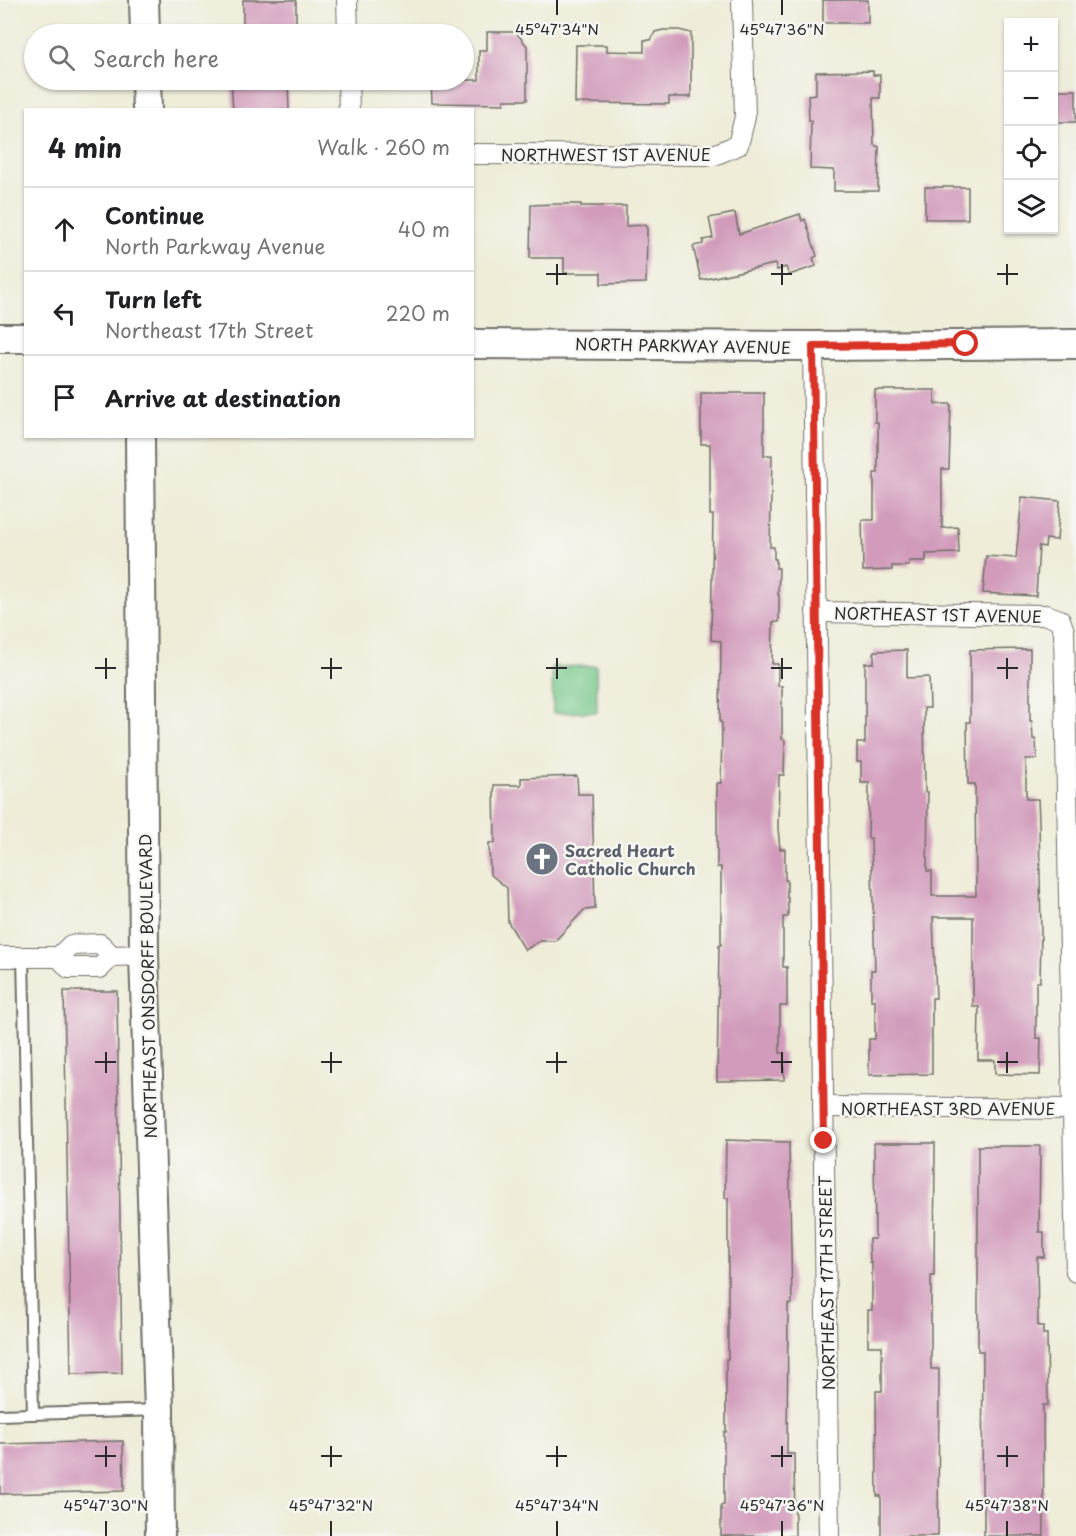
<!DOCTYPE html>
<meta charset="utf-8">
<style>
:root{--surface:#fff;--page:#f6f6f6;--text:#202124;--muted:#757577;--line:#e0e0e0}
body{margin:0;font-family:"Playpen Sans",sans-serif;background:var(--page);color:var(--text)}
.controls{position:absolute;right:18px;top:18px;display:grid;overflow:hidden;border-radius:0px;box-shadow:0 2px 4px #0004}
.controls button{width:54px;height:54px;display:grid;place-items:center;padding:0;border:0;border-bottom:2px solid var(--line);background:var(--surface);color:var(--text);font:30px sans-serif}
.stop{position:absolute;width:18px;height:18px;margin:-14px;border:4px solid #d93025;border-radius:50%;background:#fff}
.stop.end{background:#d93025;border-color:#fff;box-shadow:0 2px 6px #0008}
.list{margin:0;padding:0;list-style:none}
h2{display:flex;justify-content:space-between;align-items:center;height:78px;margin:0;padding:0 24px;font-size:26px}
h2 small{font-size:20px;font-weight:400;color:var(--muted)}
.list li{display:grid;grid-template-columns:39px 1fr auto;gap:18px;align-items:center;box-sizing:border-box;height:84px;padding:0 24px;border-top:2px solid var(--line)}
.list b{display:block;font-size:22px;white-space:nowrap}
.list p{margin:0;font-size:20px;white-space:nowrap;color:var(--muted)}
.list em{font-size:20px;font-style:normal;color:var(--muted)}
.icon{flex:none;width:33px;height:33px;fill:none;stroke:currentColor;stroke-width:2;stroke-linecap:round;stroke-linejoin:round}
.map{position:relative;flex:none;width:1076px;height:1536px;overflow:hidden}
.search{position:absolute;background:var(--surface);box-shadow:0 2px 4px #0004;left:24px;top:24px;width:450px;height:66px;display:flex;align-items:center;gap:15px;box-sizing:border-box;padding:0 21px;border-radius:33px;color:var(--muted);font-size:22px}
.panel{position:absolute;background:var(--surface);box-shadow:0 2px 4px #0004;left:24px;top:108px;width:450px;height:330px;border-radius:0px}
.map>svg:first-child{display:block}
.green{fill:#76c789;stroke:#50795a;stroke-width:1.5}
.building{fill:#d29bbb}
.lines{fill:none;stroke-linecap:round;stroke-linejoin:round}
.lane-casing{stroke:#706f68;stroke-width:14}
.street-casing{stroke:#706f68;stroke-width:22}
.secondary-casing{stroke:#706f68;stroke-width:32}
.lane{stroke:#fff;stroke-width:10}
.street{stroke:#fff;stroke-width:20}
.secondary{stroke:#fff;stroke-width:28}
.route{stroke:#d93025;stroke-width:8}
.ticks{fill:none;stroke:#2b2b2b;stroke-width:2}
.labels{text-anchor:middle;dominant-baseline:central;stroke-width:5;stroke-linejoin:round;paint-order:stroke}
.street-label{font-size:16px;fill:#2b2b2b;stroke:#f6f6f2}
.worship-label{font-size:16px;font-weight:bold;fill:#5b616d;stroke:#f6f6f2;text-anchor:start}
.ticks-label{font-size:15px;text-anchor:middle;fill:#2b2b2b;stroke:#f6f6f2;stroke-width:5;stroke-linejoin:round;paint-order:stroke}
</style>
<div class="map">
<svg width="1076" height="1536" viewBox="0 0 1076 1536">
<rect width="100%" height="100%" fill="#f6f6f2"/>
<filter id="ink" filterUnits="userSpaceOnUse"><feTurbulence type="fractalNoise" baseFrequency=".0167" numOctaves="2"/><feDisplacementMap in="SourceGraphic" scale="12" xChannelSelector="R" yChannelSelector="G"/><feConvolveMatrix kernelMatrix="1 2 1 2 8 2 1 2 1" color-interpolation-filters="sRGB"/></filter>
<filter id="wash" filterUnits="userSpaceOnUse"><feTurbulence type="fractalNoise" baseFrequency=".008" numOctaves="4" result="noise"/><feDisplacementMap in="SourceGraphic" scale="24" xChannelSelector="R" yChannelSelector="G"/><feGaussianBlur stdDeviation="1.35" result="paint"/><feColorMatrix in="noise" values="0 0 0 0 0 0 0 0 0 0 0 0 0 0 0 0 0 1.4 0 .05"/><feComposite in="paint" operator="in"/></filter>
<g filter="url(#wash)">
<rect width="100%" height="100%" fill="#efecd8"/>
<polygon class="green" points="596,666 597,712 553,713 552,667"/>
<g id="blocks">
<g class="building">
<polygon points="243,0 296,0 296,27 243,26"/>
<rect x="823" y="0" width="45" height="23"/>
<polygon points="663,30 679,30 691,33 691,97 669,97 669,104 575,103 576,45 607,45 607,51 644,52 644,40 651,40 655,32"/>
<polygon points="487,32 516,32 527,46 527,100 504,100 504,104 432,103 431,80 479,80 479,50 487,50"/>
<polygon points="873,71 873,75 880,75 880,98 873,98 874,145 879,147 878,191 834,191 834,170 810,169 811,121 809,121 808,95 816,94 816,72"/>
<polygon points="231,80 288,80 289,110 233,110"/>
<rect x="1053" y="90" width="23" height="32"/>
<rect x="925" y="187" width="43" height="32"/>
<polygon points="555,204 581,204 581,206 626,206 626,226 645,225 647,229 646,283 601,284 601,273 564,273 564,258 530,258 531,205"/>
<polygon points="735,213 739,234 800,214 802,221 805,219 817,256 813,258 816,266 789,275 786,267 777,270 775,264 701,280 693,246 703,244 703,240 713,238 709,218"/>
<polygon points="875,390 935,390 935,404 951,404 949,469 942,469 942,528 958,527 959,553 926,554 926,561 909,561 909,566 892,566 892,570 863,571 862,520 874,520 874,473 878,473 878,422 875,422"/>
<polygon points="701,393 764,393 764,456 772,455 770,547 774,547 774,559 776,559 776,568 779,568 778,595 779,595 779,622 773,622 772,664 778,664 778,686 782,686 782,739 785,740 784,775 779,775 778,828 780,849 785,849 785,880 787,880 787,898 788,898 788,917 783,917 783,967 787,967 787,1006 780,1006 780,1053 784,1053 784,1080 717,1081 719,945 721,945 721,867 717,867 717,783 721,783 722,723 720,722 721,641 711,640 713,515 710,515 710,444 701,444"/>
<polygon points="1022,497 1060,501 1057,540 1046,539 1045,547 1039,546 1036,596 983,593 986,556 1016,558"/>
<polygon points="1030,649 1030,721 1032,721 1033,739 1036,739 1037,759 1026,759 1026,799 1038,799 1039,820 1041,932 1040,982 1036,982 1036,1038 1041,1038 1040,1075 995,1074 995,1060 978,1060 979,1007 973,1007 973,917 933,917 936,998 932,998 932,1074 869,1075 869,1039 875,1039 875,1000 871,1000 871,970 875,970 871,838 868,838 869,783 861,783 861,762 857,762 857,743 865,743 865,663 874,663 874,651 907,650 907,678 929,677 930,708 924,708 925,792 928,792 927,871 932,871 932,896 976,896 975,784 968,784 967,722 970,722 970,650"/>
<polygon points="577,776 578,794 592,794 595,909 584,910 555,941 540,941 525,950 508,922 507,888 490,874 489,843 495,843 494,785 521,785 521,778"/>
<polygon points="64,991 117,991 122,1373 71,1374"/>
<polygon points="726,1140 789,1142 792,1304 788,1304 787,1454 794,1454 795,1536 721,1536 721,1505 724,1505 724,1432 726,1432 726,1359 728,1359 728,1198 725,1198"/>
<polygon points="874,1143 935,1143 934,1276 931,1276 931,1369 939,1369 938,1536 881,1536 881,1496 877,1496 876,1391 882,1391 882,1346 868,1346 868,1310 872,1310 872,1263 870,1263 869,1239 875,1239"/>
<polygon points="978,1146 1040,1146 1039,1232 1044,1232 1044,1257 1037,1257 1038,1326 1043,1326 1043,1334 1047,1334 1048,1405 1043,1405 1044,1536 984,1536 984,1495 982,1495 983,1351 978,1351"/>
<polygon points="123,1441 124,1491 0,1494 0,1444"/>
</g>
</g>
</g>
<g filter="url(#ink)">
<use href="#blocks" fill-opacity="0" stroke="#706f68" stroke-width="1.5"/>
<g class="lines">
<defs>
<g id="lane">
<polyline points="23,957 33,1414"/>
<polyline points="0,1415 159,1410"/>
</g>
<g id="street">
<polyline points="347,0 348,34"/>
<polyline points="348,80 349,110"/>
<polyline points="472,154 714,155 738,145 745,117 742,0"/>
<polyline points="813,346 829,1536"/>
<polyline points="816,612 1046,615 1060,620 1064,631 1076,1272"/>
<polyline points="0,957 59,957 71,945 100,944 112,956 144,955"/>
<polyline points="59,957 69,968 100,968 112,956"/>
<polyline points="823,1107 1073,1109"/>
</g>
<g id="secondary">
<polyline points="144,0 145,34"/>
<polyline points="146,80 147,110"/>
<polyline points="0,338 26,338"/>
<polyline points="472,344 813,346 1076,344"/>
<polyline points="140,436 144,955 159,1410 160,1536"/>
</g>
</defs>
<use href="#lane" class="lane-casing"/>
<use href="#street" class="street-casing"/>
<use href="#secondary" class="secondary-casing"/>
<use href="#lane" class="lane"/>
<use href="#street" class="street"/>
<use href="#secondary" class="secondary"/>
</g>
</g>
<g class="lines" filter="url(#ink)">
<polyline class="route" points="824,1141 813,346 966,344"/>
</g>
<path class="ticks" d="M557,0v15M782,0v15M557,264v21M782,264v21M1007,264v21M546,274h21M771,274h21M997,274h21M106,658v21M331,658v21M557,658v21M782,658v21M1007,658v21M95,668h21M321,668h21M546,668h21M771,668h21M997,668h21M106,1052v21M331,1052v21M557,1052v21M782,1052v21M1007,1052v21M95,1062h21M321,1062h21M546,1062h21M771,1062h21M997,1062h21M106,1446v21M331,1446v21M557,1446v21M782,1446v21M1007,1446v21M95,1456h21M321,1456h21M546,1456h21M771,1456h21M997,1456h21M106,1521v15M331,1521v15M557,1521v15M782,1521v15M1007,1521v15"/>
<defs>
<symbol id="church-disc" viewBox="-11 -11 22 22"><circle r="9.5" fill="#6b7280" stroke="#f6f6f2"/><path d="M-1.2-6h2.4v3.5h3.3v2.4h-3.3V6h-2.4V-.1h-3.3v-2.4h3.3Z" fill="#fff"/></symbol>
</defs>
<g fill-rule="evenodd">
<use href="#church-disc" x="523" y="840" width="38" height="38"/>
</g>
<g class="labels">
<g class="street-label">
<text x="606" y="154">NORTHWEST 1ST AVENUE</text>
<text transform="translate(683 345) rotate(1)">NORTH PARKWAY AVENUE</text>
<text transform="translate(938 614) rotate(1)">NORTHEAST 1ST AVENUE</text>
<text transform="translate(147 986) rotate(-91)">NORTHEAST ONSDORFF BOULEVARD</text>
<text x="948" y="1108">NORTHEAST 3RD AVENUE</text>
<text transform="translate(826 1283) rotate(-91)">NORTHEAST 17TH STREET</text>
</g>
<g class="worship-label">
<text x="565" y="850">Sacred Heart<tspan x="565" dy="18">Catholic Church</tspan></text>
</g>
</g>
<g class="ticks-label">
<text x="557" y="35">45°47'34"N</text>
<text x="782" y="35">45°47'36"N</text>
<text x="106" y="1511">45°47'30"N</text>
<text x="331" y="1511">45°47'32"N</text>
<text x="557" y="1511">45°47'34"N</text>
<text x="782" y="1511">45°47'36"N</text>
<text x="1007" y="1511">45°47'38"N</text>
</g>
</svg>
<div class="controls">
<button>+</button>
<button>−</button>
<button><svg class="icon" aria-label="locate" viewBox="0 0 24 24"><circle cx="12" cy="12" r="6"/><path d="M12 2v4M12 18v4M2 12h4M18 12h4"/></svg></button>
<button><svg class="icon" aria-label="layers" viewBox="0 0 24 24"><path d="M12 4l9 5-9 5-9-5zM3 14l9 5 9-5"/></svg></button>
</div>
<div class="stop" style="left:966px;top:344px"></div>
<div class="stop end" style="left:824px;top:1141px"></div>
<div class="search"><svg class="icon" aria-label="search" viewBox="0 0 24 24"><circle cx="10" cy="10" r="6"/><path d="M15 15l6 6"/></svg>Search here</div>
<section class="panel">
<h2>4 min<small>Walk · 260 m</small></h2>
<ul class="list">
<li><svg class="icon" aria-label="ahead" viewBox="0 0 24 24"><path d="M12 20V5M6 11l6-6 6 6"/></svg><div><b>Continue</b><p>North Parkway Avenue</p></div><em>40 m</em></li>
<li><svg class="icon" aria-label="left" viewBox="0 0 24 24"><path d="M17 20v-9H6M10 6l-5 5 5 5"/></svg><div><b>Turn left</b><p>Northeast 17th Street</p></div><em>220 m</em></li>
<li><svg class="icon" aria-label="arrive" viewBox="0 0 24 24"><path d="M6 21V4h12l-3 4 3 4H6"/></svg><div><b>Arrive at destination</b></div></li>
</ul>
</section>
</div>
